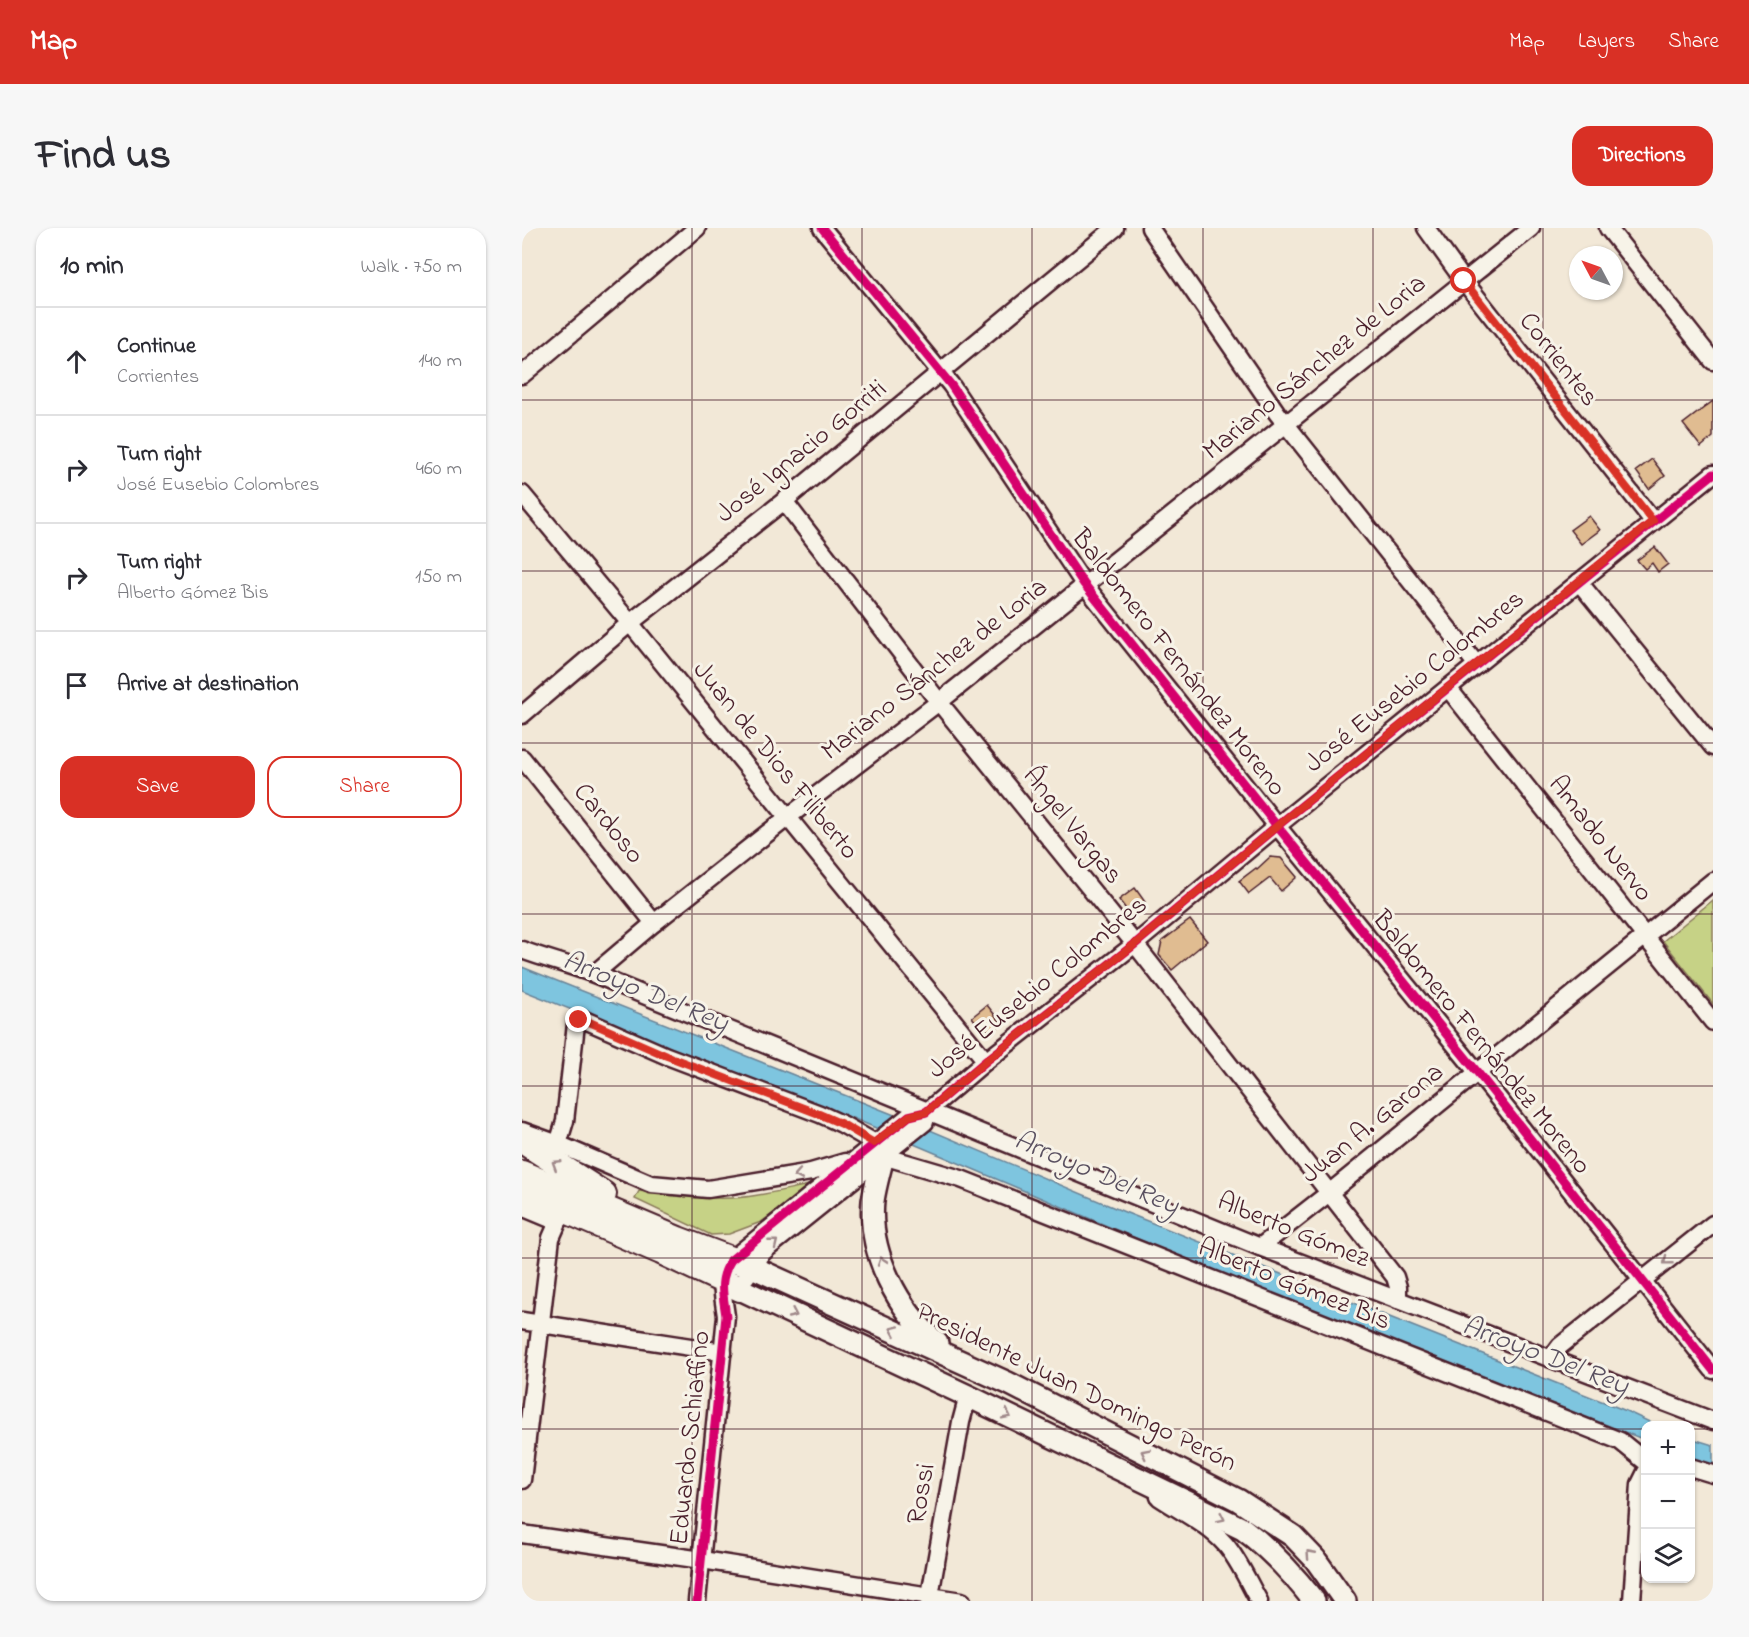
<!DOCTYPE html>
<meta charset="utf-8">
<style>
:root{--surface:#fff;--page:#f7f7f7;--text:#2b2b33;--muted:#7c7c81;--line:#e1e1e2;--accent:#d93025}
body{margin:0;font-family:"Indie Flower",sans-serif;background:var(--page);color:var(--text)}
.controls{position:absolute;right:18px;bottom:18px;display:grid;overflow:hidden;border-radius:12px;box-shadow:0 2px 4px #0004}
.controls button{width:54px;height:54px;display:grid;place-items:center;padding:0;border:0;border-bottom:2px solid var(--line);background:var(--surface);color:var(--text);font:30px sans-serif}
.compass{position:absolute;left:1047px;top:18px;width:54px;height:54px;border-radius:50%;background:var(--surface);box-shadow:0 2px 4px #0004;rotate:311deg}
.stop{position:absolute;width:18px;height:18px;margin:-14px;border:4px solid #d93025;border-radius:50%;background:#fff}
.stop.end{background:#d93025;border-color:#fff;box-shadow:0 2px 6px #0008}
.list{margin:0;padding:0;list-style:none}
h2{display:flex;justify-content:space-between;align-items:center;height:78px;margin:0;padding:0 24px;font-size:26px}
h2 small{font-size:20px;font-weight:400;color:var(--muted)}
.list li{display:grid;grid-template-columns:39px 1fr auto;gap:18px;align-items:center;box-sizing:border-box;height:108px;padding:0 24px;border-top:2px solid var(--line)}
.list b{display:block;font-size:22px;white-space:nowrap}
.list p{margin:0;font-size:20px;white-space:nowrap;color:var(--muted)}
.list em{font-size:20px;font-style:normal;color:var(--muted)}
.actions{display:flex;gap:12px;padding:18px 24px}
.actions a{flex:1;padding:14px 0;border:2px solid var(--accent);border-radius:18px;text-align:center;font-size:21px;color:var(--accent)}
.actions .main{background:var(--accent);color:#fff}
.icon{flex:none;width:33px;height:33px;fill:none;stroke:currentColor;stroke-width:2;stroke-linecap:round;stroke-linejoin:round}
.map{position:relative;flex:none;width:1191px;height:1373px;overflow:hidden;border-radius:18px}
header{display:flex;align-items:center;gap:36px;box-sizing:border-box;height:84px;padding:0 30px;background:var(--accent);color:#fff}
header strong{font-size:28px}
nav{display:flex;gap:33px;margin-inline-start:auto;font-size:21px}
.intro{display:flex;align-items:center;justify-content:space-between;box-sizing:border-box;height:144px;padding:0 36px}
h1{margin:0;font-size:42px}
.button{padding:15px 27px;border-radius:18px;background:var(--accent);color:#fff;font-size:21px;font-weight:700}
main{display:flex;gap:36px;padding:0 36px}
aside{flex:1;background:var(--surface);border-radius:18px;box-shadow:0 2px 4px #0004}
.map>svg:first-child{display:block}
.green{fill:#c6d286;stroke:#887858;stroke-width:1.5}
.water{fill:#7ec5df;stroke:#698397;stroke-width:1.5}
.building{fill:#e0bc91;stroke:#4a1f2b;stroke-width:1.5}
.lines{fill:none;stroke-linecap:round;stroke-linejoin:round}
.minor-casing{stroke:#4a1f2b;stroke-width:21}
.major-casing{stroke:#4a1f2b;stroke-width:26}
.highway-casing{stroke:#4a1f2b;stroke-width:28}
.minor{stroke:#f7f3e8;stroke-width:16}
.major{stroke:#f7f3e8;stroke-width:21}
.highway{stroke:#f7f3e8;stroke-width:24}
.cycleway-casing{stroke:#f7f3e8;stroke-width:13}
.cycleway{stroke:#d6006c;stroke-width:9}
.oneway{stroke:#a0898a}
.route{stroke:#d93025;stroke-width:8}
.grid{fill:none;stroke:#4a1f2b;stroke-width:1.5;stroke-opacity:0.55}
.labels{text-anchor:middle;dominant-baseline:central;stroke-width:6;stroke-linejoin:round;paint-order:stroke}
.street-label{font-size:27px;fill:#4a1f2b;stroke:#f7f3e8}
.water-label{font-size:28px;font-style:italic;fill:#5a5161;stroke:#f7f3e8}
</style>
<header>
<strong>Map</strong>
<nav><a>Map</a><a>Layers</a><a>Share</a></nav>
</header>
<div class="intro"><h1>Find us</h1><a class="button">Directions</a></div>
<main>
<aside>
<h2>10 min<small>Walk · 750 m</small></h2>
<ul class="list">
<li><svg class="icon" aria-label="ahead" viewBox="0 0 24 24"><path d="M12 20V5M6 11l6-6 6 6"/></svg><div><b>Continue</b><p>Corrientes</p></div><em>140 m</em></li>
<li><svg class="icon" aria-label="right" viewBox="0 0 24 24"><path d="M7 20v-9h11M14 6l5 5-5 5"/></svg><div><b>Turn right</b><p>José Eusebio Colombres</p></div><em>460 m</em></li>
<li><svg class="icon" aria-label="right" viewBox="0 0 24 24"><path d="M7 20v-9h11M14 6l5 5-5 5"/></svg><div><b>Turn right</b><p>Alberto Gómez Bis</p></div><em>150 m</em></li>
<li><svg class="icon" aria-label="arrive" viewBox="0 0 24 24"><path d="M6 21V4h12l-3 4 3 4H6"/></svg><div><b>Arrive at destination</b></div></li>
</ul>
<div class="actions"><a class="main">Save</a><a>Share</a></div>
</aside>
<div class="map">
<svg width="1191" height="1373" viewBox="0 0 1191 1373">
<rect width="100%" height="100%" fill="#f2e8d7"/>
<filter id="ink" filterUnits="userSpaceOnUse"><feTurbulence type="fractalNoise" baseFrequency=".0167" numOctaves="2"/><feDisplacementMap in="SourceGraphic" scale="12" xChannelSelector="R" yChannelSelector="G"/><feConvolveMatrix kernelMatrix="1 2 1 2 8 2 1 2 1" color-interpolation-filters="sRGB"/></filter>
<g filter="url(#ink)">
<g class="green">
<polygon points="1191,672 1191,776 1141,713"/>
<path d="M292,956l-53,38 -32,12 -18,1 -76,-36 4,-8c31,4 62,8 93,7 27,-1 55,-9 82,-14z"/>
</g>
<g class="water">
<polygon points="0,739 370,886 605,985 1102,1182 1134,1197 1124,1198 1123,1212 675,1036 328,889 200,842 0,762"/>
<polygon points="1168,1210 1191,1217 1191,1238 1169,1230"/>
</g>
<g class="building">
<polygon points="1191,173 1191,209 1179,219 1161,196"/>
<polygon points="1130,231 1143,248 1127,261 1114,243"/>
<polygon points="1067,288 1078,302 1059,316 1048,302"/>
<polygon points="1133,319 1146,336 1136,344 1130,335 1123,341 1115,332"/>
<polygon points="748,629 759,630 775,649 759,663 748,650 727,666 717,653 734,640 735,641"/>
<polygon points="613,660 623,674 611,683 604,681 597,672"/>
<polygon points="668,692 685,713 650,742 637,727 640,713"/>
<polygon points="465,777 480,796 470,804 458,799 450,789"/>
</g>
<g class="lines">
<defs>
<g id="minor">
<polyline points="300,0 429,157 562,356 755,598 956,845 1191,1142"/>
<polyline points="628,0 755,185 955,437"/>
<polyline points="904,0 942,53 1131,293"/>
<polyline points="1086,0 1191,133"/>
<polyline points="0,147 175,0"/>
<polyline points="0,266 108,395 464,833"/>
<polyline points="262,273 417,474 613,716 873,1049 876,1059 876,1072"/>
<polyline points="1057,354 1191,519"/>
<polyline points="926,460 1191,794"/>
<polyline points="0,487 108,395 262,273 593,0"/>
<polyline points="0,530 132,695"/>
<path d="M0,722c32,12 66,19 95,34l643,263 453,174"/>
<polyline points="73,745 132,695 266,589 417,474 1009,0"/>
<polyline points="0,903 36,916 129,956 186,961 289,944 323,934"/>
<polyline points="36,916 43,893 54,796 57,792 65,793 145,828 298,886 320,896 353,915"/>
<polyline points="361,928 439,951 1098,1213 1124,1234"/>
<polyline points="0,979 36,994 29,1010 0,1252"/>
<polyline points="738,1019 807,965 1191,653"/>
<polyline points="224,1049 238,1027 247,1019 403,894 404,884"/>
<polyline points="0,1093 201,1124"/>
<polyline points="1029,1130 1038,1118 1191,996"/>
<polyline points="1168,1239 1191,1246"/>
<path d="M637,1269c21,14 48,27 66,47 14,16 23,38 34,57"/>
<polyline points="0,1306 180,1332 440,1373"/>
<path d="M175,1373l29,-285c-3,-23 -8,-35 5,-56l178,-144 17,-4 60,-51 149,-117 142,-118 436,-352"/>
<polyline points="407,1373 439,1194 446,1168"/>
<polyline points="1110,1373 1118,1256 1124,1244"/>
</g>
<g id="major">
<path d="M361,928c-3,14 -8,30 -10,45 -5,52 25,109 64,142"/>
<polyline points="230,1039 486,1155 716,1272 771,1308 793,1331 823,1373"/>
<path d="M218,1061l228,107 275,133c27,20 50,45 71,72"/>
</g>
<g id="highway">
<polyline points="0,913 82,966"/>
<polyline points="0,945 156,1011 230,1039"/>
<polyline points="0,964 139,1024 218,1061"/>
</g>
</defs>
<use href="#minor" class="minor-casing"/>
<use href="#major" class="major-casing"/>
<use href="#highway" class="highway-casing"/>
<use href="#minor" class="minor"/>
<use href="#major" class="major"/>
<use href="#highway" class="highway"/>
<defs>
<g id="cycleway">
<polyline points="300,0 429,157 562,356 755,598 956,845 1191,1142"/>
<path d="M175,1373l29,-285c-3,-23 -8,-35 5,-56l178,-144 17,-4 60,-51 149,-117 142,-118 436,-352"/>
</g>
</defs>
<use href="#cycleway" class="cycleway-casing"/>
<use href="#cycleway" class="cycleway"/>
</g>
<defs><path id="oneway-chevron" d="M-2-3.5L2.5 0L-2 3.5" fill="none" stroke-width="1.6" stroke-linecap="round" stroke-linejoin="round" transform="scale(1.5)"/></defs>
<g class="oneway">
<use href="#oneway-chevron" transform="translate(34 936) rotate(-148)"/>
<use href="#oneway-chevron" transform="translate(276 947) rotate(170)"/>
<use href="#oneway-chevron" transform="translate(252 1015) rotate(-39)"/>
<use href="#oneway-chevron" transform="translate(360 1033) rotate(-109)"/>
<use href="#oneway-chevron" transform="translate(1145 1033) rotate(141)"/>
<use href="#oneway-chevron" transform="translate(271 1086) rotate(25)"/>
<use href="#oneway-chevron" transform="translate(372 1102) rotate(-156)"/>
<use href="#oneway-chevron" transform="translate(485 1187) rotate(26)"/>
<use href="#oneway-chevron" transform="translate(623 1225) rotate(-153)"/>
<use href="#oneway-chevron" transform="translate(699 1290) rotate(26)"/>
<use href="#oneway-chevron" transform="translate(788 1326) rotate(-132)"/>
</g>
</g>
<g class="lines" filter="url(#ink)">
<polyline class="route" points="57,792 65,793 145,828 297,886 320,896 352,915 387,888 404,884 464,833 613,716 755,598 1131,293 942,53"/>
</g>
<path class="grid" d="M170,0v1373M340,0v1373M510,0v1373M681,0v1373M851,0v1373M1021,0v1373M0,172h1191M0,343h1191M0,515h1191M0,686h1191M0,858h1191M0,1030h1191M0,1201h1124M1168,1201h23"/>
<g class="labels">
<g class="street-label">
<text transform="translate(1036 132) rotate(52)">Corrientes</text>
<text transform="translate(793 140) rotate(-39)">Mariano Sánchez de Loria</text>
<text transform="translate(280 224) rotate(-39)">José Ignacio Gorriti</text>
<text transform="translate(656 435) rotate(52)">Baldomero Fernández Moreno</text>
<text transform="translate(413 442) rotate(-38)">Mariano Sánchez de Loria</text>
<text transform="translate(893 454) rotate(-39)">José Eusebio Colombres</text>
<text transform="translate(253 533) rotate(51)">Juan de Dios Filiberto</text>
<text transform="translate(86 596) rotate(51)">Cardoso</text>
<text transform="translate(550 598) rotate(51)">Ángel Vargas</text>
<text transform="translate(1078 611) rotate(52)">Amado Nervo</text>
<text transform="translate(516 760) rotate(-39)">José Eusebio Colombres</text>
<text transform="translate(959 815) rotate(51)">Baldomero Fernández Moreno</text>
<text transform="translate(851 896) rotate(-39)">Juan A. Garona</text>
<text transform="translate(771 1003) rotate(22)">Alberto Gómez</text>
<text transform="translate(772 1057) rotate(22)">Alberto Gómez Bis</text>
<text transform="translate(554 1160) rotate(26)">Presidente Juan Domingo Perón</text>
<text transform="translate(169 1210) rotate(-84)">Eduardo Schiaffino</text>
<text transform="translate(400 1266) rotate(-80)">Rossi</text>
</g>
<g class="water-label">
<text transform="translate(123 765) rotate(22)">Arroyo Del Rey</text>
<text transform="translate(574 946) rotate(23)">Arroyo Del Rey</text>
<text transform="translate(1023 1129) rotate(21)">Arroyo Del Rey</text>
</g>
</g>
</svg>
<div class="controls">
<button>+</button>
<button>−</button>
<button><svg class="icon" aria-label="layers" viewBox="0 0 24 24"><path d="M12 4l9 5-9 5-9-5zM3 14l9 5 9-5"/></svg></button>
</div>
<svg class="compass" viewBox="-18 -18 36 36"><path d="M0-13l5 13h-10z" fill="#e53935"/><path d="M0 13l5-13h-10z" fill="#7c7c81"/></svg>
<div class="stop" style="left:942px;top:53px"></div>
<div class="stop end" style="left:57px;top:792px"></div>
</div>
</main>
